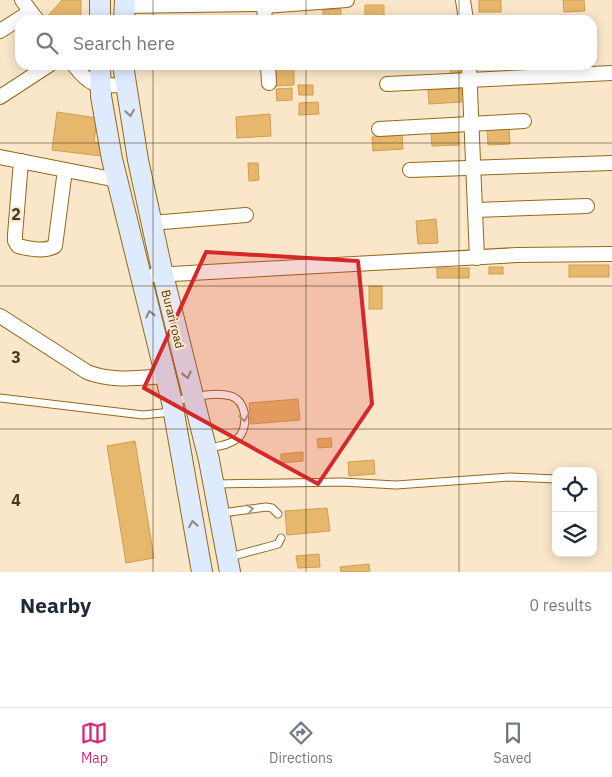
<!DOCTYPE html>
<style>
:root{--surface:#fff;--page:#f6f6f7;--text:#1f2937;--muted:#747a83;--line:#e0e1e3;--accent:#db2777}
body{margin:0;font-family:"IBM Plex Sans",sans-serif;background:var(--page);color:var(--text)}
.controls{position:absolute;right:15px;bottom:15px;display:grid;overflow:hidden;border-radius:10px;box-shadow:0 2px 12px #0003}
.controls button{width:45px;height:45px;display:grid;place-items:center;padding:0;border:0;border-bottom:1px solid var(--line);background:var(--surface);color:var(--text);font:25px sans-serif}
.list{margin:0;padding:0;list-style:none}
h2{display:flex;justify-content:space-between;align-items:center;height:65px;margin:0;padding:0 20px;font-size:21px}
h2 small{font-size:16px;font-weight:400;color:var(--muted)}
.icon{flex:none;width:28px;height:28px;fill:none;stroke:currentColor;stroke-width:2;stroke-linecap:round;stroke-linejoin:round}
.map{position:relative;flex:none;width:612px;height:572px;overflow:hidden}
.search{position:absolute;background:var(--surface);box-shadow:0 2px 12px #0003;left:15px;right:15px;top:15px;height:55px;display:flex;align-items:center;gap:12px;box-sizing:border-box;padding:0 18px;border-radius:15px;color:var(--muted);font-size:19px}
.sheet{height:135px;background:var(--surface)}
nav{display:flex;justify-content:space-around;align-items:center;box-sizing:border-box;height:70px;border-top:1px solid var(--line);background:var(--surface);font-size:14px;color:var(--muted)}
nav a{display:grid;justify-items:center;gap:2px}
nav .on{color:var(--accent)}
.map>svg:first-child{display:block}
.building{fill:#e6b76c;stroke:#cc9e53}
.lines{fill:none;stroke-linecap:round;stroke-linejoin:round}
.service-casing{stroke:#956916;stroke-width:9}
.minor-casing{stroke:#956916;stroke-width:16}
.secondary-casing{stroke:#956916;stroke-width:22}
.service{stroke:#fff;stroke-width:7}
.minor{stroke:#fff;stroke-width:14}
.secondary{stroke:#deebfe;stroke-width:20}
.oneway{stroke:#8d897f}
.oneway2{stroke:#a59c8c}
.marked{fill:#d62828;fill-opacity:0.2;stroke:#d62828;stroke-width:4;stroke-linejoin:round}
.grid{fill:none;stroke:#4b3818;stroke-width:1;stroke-opacity:0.55}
.labels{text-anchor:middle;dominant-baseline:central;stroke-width:4.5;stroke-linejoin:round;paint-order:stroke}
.street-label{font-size:12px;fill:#4b3818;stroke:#fae7ca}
.grid-label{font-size:16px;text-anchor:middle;font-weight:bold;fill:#4b3818;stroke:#fae7ca;stroke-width:4.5;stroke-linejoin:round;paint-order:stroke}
</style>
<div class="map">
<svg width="612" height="572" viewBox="0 0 612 572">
<rect width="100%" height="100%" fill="#fae7ca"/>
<g class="building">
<polygon points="62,0 81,0 81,20 44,20"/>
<rect x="479" y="0" width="22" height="12"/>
<polygon points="563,0 584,0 585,11 564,12"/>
<polygon points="365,5 384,5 384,19 365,20"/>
<polygon points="341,9 341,20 323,20 323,10"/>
<polygon points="450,65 463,65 464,78 451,78"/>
<polygon points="275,69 294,69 294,85 275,86"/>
<polygon points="298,85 313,85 313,95 299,95"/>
<polygon points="292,88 292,100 277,101 276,89"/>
<polygon points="461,88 462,102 429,104 428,90"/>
<polygon points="318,102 319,114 299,115 299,103"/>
<polygon points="57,112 97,118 94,142 103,143 101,156 52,150"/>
<polygon points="270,114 271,136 237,138 236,117"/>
<polygon points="509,128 510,144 488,145 487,129"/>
<polygon points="458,131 459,145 432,146 431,132"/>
<polygon points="402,135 403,149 373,151 372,137"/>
<polygon points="248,163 258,163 259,180 249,181"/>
<polygon points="436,219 438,243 418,244 416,221"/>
<rect x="569" y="265" width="40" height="12"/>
<rect x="489" y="267" width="14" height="7"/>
<rect x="437" y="268" width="32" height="10"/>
<rect x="369" y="286" width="13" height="23"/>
<polygon points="298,399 300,420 251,424 249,403"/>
<polygon points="331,438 332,447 318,448 317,439"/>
<polygon points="135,441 154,558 126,563 107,446"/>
<polygon points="303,452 303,461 281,463 281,454"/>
<polygon points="374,460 375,474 349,476 348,462"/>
<polygon points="327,508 330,531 287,535 285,511"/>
<polygon points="319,554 320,567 298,568 296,556"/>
<polygon points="369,564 370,572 341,572 340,567"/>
</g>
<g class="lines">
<defs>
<g id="service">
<polyline points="0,398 143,415 171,412"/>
<path d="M174,401c17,-3 39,-10 57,-5 16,5 18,32 7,42 -8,7 -19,8 -29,10"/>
<polyline points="216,484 342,482 396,485 510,477 556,479"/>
<polyline points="222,513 266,507 272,508 278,514"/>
<polyline points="230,557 278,544 281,538"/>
</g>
<g id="minor">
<polyline points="22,0 37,20"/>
<polyline points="463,0 466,20"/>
<polyline points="125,6 257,4 264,6 347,0"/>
<polyline points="264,6 265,20"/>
<polyline points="0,31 30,12"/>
<path d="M74,65c18,24 24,20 52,20"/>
<polyline points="268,65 269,83"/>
<polyline points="469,65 477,258"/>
<polyline points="387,84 612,73"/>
<polyline points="0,97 49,65"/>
<polyline points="379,129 524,121"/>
<polyline points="0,157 117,180"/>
<path d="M21,161l-6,74v6l3,5c10,3 28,6 37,0l10,-76"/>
<polyline points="410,170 612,163"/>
<polyline points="475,210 587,206"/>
<polyline points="152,223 246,215"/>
<polyline points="154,275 517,255 612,254"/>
<path d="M0,316l87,56c25,10 52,6 78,4"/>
</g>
<g id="secondary">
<polyline points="100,20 100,0"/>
<polyline points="124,20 125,0"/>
<polyline points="100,65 101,96 112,159 172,402 202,572"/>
<polyline points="123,65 138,160 163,275 209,460 230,572"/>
</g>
</defs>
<use href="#service" class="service-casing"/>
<use href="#minor" class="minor-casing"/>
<use href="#secondary" class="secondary-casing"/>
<use href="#service" class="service"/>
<use href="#minor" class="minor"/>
<use href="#secondary" class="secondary"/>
</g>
<defs><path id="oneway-chevron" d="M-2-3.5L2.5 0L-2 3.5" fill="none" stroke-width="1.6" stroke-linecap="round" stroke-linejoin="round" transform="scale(1.25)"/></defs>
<g class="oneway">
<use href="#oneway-chevron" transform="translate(130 113) rotate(81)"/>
<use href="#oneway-chevron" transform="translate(150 314) rotate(-104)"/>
<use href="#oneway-chevron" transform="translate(187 375) rotate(76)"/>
<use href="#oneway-chevron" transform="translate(193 524) rotate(-100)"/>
</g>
<g class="oneway2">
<use href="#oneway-chevron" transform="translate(244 418) rotate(82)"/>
<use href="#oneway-chevron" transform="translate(250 509) rotate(-8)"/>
</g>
<path class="marked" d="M206,252l152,9 14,143 -54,80 -174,-96z"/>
<path class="grid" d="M153,0v20M306,0v20M459,0v20M153,65v507M306,65v507M459,65v507M0,143h612M0,286h612M0,429h612"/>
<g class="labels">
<g class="street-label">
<text transform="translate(173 319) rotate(76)">Burari road</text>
</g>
</g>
<g class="grid-label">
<text x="16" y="220">2</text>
<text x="16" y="363">3</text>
<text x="16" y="506">4</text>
</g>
</svg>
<div class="controls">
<button><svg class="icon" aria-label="locate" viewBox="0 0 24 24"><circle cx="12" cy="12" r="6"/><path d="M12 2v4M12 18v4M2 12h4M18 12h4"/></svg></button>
<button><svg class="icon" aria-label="layers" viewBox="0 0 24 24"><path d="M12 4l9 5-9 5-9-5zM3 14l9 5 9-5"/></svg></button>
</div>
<div class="search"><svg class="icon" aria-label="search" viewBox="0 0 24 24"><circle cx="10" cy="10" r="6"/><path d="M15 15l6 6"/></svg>Search here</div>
</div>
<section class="sheet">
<h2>Nearby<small>0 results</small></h2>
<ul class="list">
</ul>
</section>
<nav>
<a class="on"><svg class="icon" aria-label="map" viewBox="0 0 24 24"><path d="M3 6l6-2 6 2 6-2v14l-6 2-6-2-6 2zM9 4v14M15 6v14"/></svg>Map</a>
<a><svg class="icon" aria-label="directions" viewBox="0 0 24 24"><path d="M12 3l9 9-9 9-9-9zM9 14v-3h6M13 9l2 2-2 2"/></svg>Directions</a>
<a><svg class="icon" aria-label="saved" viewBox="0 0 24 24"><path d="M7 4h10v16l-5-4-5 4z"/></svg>Saved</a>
</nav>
